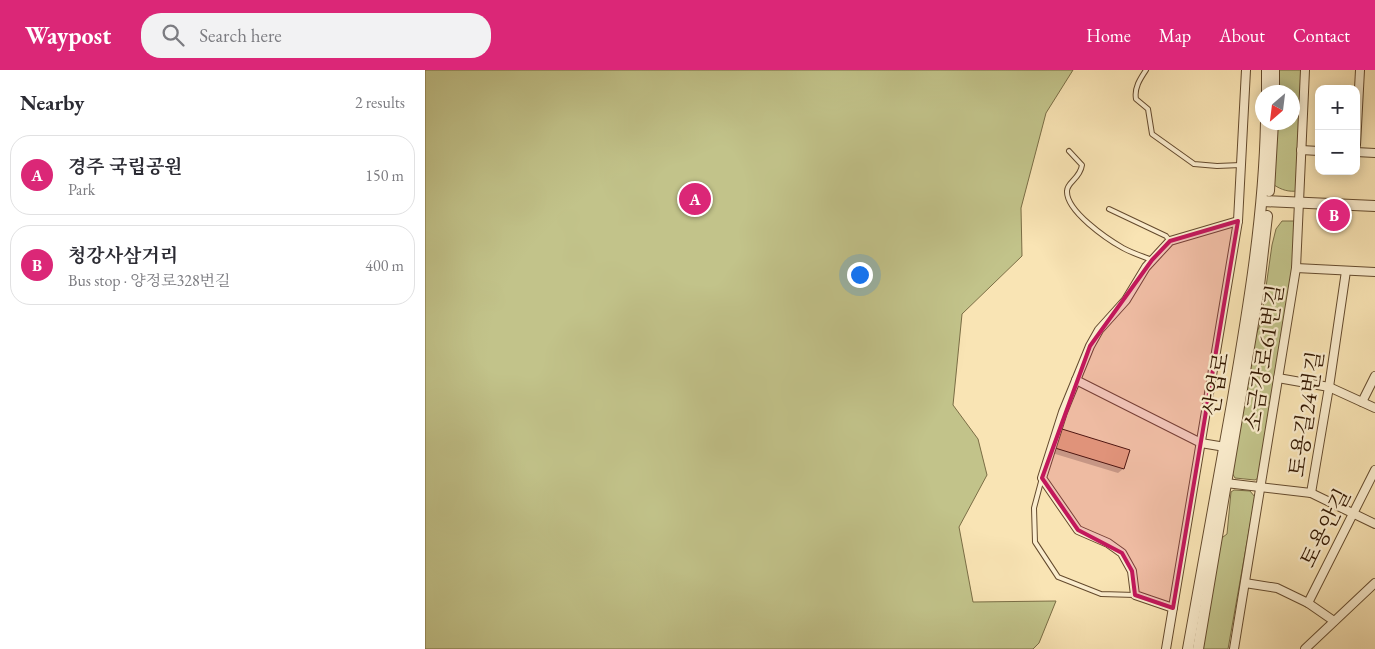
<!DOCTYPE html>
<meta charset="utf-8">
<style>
:root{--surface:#fff;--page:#f2f2f3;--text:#2b2b33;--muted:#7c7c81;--line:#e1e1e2;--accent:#db2777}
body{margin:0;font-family:"EB Garamond","Noto Serif KR",serif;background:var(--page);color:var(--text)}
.controls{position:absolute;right:15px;top:15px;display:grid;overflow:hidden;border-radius:10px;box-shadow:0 2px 12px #0003}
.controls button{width:45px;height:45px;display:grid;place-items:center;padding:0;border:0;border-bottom:1px solid var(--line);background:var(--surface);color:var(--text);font:25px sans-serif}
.compass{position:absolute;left:830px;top:15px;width:45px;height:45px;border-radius:50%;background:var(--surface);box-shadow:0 2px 12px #0003;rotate:208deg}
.you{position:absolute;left:434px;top:204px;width:18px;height:18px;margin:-12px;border:4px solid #fff;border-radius:50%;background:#1a73e8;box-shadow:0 0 0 8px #1a73e833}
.badge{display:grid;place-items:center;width:32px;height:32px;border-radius:50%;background:var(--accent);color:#fff;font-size:16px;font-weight:700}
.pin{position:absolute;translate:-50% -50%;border:2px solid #fff;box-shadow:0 1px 5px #0006}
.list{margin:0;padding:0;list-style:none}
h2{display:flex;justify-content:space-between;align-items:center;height:65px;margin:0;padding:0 20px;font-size:21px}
h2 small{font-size:16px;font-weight:400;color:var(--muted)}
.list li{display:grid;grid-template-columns:32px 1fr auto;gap:15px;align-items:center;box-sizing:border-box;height:80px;margin:0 10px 10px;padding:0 10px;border:1px solid var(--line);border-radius:20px}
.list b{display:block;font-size:19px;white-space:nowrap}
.list p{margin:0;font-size:16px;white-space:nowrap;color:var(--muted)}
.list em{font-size:16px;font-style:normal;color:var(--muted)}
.icon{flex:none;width:28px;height:28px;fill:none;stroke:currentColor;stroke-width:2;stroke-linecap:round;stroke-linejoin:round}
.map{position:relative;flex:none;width:950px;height:579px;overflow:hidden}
header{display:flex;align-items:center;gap:30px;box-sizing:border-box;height:70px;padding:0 25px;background:var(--accent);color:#fff}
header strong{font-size:24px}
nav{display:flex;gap:28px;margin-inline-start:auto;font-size:18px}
.search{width:350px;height:45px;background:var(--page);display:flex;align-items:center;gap:12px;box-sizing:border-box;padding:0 18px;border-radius:20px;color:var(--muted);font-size:19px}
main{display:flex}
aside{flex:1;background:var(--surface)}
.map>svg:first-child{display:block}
.green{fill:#c2c38a;stroke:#7a6d45}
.shadow{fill:#0003}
.building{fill:#e8b282;stroke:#321700}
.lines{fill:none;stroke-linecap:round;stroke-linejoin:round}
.service-casing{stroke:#644a2d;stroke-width:6}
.minor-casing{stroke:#644a2d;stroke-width:10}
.tertiary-casing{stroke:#644a2d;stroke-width:12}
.service{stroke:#fbedce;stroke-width:4}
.minor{stroke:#fbedce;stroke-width:8}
.tertiary{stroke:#fbedce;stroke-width:10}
.marked{fill:#c2185b;fill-opacity:0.2;stroke:#c2185b;stroke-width:4;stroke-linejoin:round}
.labels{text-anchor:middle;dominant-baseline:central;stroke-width:4.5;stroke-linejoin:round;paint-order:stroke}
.street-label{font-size:22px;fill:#321700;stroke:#fbedce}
</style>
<header>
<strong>Waypost</strong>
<div class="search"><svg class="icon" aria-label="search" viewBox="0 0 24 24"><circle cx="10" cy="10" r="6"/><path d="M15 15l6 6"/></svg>Search here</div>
<nav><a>Home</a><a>Map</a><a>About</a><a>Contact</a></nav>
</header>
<main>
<aside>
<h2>Nearby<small>2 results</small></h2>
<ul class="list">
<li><span class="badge">A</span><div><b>경주 국립공원</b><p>Park</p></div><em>150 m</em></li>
<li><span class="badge">B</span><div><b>청강사삼거리</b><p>Bus stop · 양정로328번길</p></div><em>400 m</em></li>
</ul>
</aside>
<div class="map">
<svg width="950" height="579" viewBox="0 0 950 579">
<rect width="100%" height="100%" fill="#f9e4b4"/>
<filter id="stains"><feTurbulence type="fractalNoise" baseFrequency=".004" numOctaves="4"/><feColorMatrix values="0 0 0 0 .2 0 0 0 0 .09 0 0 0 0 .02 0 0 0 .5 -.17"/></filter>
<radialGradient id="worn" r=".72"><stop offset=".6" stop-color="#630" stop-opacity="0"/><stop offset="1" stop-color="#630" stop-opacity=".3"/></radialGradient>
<g class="green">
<polygon points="0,0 648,0 621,43 596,138 597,186 537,244 528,335 553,369 562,405 534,457 548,532 631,531 614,573 608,579 0,579"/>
<path d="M852,0h25l-4,121c-10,1 -16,-1 -24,-6l2,-62 17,-1v-30h-17z"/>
<polygon points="857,151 871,151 869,198 846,329 835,407 830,410 810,408 806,401 828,272 836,252 847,175 851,159"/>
<polygon points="809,420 825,421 830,427 803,579 777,579 794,470 802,464 806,422"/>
</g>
<polygon class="shadow" points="637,360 703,381 698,399 693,403 627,383 632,364"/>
<polygon class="building" points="637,359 705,380 699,399 630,378"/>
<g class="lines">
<defs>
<g id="service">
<path d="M721,0c-6,9 -12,18 -10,29l12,10 4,25 42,30 23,2 24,-1"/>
<path d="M644,81l13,14c-2,14 -15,17 -15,26 -1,20 40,48 56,57 9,5 19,8 29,12"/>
<polyline points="684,139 741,166 745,171"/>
<polyline points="617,408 609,438 610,472 633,507 676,524 710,525"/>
</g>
<g id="minor">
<polyline points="931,75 935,0"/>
<polyline points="876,80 894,81"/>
<polyline points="931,82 950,83"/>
<polyline points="871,198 950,202"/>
<polyline points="853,308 904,317 950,338"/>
<polyline points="651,310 776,373 800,377"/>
<polyline points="937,332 950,306"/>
<polyline points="801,413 886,423 950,454"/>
<polyline points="886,423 904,317 921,201"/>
<polyline points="820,513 852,518 883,533 909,551"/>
<polyline points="883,533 950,400"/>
<polyline points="748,538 710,525 707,501 697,483 683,473 653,460 617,408 638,342 665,276 674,260 701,230 721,197 745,171 813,151"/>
<polyline points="741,579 813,151 821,0"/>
<polyline points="809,579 871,198 880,0"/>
<polyline points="880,579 950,513"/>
</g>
<g id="tertiary">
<polyline points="842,22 842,0"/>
<polyline points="849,22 849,0"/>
<polyline points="844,121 848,52"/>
<polyline points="837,131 950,136"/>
<path d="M763,579c15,-82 30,-164 44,-245 16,-93 32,-187 34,-282"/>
<polyline points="773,579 833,224 842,146"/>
</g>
</defs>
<use href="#service" class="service-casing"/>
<use href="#minor" class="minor-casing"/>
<use href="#tertiary" class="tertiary-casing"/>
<use href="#service" class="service"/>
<use href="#minor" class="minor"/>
<use href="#tertiary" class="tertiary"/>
</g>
<path class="marked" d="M813,151l-65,387 -38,-13 -3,-24 -10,-18 -44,-23 -36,-52 48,-132 62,-86 18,-19z"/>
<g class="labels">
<g class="street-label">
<text transform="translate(839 288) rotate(-81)">소금강로61번길</text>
<text transform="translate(791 314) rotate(-80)">산업로</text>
<text transform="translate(881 344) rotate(-81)">토용길24번길</text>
<text transform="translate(900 458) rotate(-63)">토용안길</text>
</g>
</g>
<rect width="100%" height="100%" filter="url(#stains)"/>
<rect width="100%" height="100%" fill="url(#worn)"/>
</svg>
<div class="controls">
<button>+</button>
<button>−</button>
</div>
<svg class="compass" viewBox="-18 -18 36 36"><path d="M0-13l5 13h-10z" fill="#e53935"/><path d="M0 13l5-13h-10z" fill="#7c7c81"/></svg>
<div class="you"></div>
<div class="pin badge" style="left:270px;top:129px">A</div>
<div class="pin badge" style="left:909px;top:145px">B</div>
</div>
</main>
